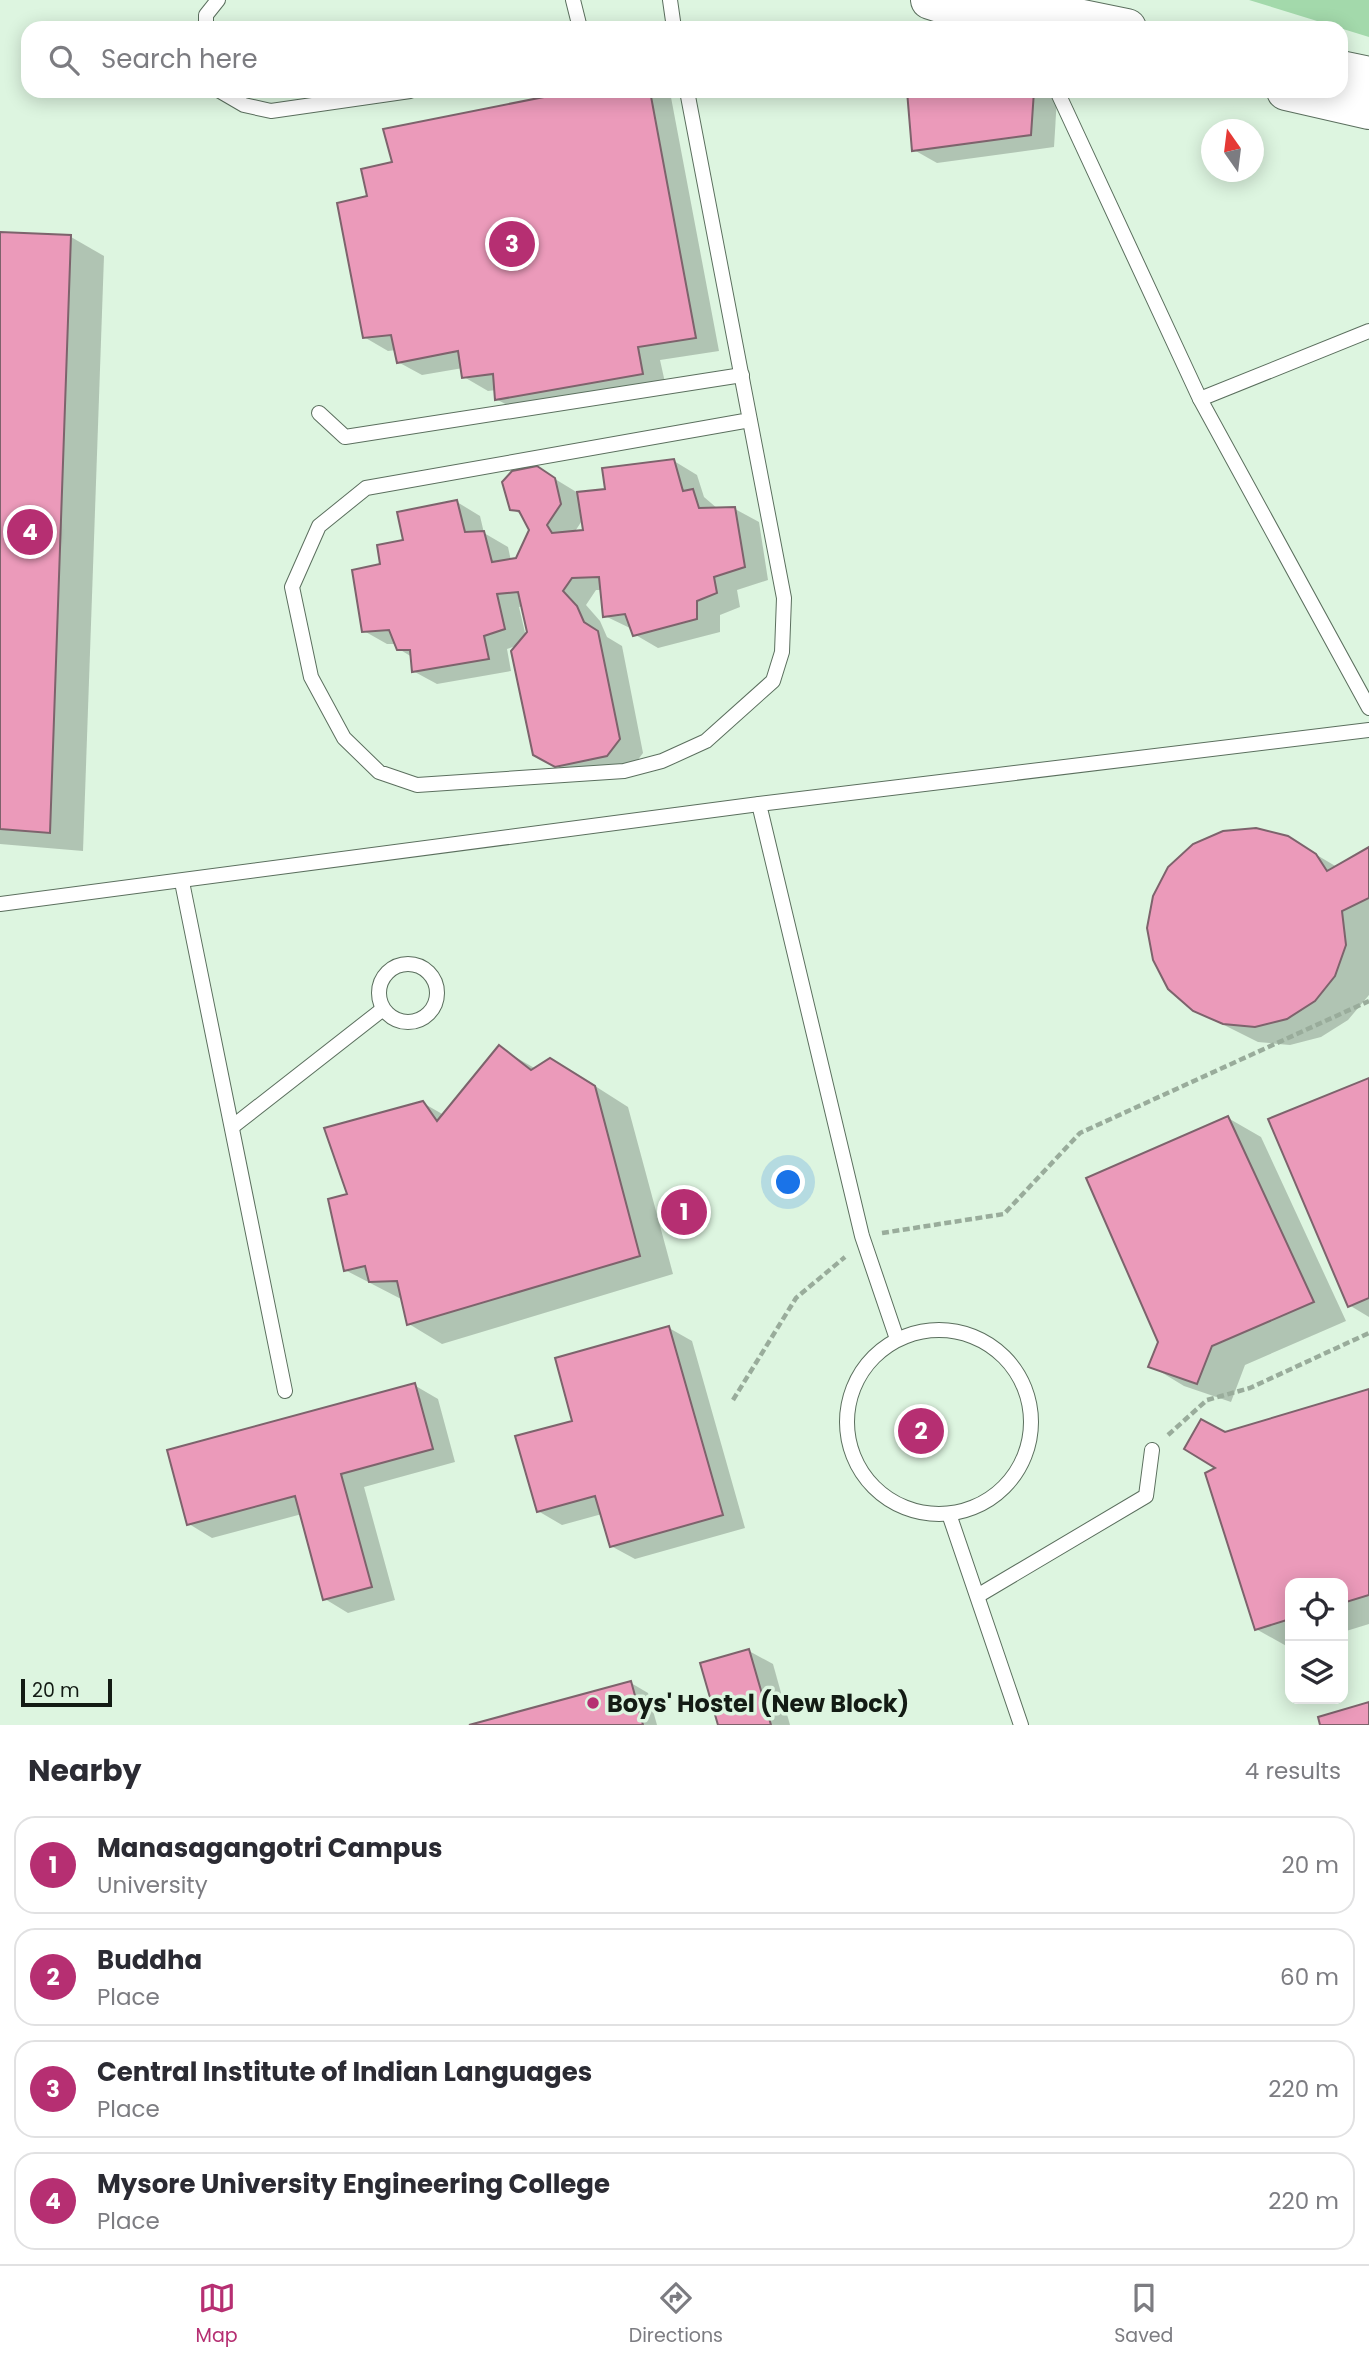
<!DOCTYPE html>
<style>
:root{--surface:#fff;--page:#f7f7f7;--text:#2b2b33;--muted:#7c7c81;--line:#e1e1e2;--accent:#b62f72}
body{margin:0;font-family:Poppins,sans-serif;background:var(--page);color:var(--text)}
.controls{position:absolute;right:21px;bottom:21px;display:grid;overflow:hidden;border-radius:14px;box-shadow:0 4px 18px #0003}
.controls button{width:63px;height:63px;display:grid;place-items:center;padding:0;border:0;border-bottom:2px solid var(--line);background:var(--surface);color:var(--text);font:35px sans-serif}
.compass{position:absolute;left:1201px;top:119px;width:63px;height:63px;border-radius:50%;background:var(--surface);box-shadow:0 4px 18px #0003;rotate:346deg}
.scale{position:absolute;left:21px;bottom:18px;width:91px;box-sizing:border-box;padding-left:7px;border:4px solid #131b14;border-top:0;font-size:19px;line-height:24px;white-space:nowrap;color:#131b14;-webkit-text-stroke:5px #ddf5e0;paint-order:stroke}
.you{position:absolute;left:789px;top:1183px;width:24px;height:24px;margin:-18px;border:5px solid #fff;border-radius:50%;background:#1a73e8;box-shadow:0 0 0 10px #1a73e833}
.badge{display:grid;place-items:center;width:46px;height:46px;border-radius:50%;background:var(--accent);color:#fff;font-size:23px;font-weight:700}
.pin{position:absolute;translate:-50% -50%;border:4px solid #fff;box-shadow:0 2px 7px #0006}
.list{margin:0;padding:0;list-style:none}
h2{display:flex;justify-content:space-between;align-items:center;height:91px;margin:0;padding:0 28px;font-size:30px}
h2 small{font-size:23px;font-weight:400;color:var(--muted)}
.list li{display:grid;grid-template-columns:46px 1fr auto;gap:21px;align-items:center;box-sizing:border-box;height:98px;margin:0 14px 14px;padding:0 14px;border:2px solid var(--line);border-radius:21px}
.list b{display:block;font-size:26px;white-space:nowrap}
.list p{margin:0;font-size:23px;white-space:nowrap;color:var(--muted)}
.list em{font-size:23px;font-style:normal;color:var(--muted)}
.icon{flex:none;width:38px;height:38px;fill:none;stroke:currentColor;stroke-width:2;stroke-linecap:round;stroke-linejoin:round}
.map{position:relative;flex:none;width:1369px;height:1725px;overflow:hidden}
.search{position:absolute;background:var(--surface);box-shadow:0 4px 18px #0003;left:21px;right:21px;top:21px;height:77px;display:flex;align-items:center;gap:18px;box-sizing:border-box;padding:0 24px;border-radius:21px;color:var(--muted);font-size:26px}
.sheet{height:539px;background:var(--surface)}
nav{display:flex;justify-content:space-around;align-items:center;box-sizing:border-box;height:98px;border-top:2px solid var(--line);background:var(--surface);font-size:19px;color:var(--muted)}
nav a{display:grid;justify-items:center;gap:4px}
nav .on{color:var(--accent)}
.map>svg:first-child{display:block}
.green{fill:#a3d9ab}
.shadow{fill:#0003;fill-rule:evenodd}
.building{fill:#eb9aba;stroke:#7d636c;stroke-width:2}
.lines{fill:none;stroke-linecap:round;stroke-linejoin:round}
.service-casing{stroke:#5b6f5e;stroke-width:16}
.primary-casing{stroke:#5b6f5e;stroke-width:40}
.path{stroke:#99ac9b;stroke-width:4.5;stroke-dasharray:7 3.5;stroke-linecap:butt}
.service{stroke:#fff;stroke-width:14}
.primary{stroke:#fff;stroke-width:38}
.poi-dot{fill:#b62f72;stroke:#ddf5e0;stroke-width:2.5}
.labels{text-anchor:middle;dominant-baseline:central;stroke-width:7;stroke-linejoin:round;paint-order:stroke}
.poi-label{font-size:24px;font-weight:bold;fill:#131b14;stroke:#ddf5e0;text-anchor:start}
</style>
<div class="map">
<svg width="1369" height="1725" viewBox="0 0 1369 1725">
<rect width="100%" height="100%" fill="#ddf5e0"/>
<polygon class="green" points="1249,0 1369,0 1369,37"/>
<g class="shadow">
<polygon points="582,91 670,92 719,351 660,360 666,387 520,412 496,399 496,390 488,391 464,377 463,368 422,375 398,362 396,350 388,351 364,337 369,197 394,163"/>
<polygon points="908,91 1046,91 1057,98 1054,147 937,163 914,150"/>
<polygon points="0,234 71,237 104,256 83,851 0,844"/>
<path d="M674,461l23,14 7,22 14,12h17l24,13 9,58 -31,10 3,17 -20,8v17l-62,16 -24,-14 -2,-5 -27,-13 -3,-26h-6l-10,15 14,16 7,16 15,9 21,107 -12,16 -51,10 -46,-25 -16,-109 -11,4 4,22 -74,13 -24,-13 -1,-14 -13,-8 -3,-5h-9l-23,-13 18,-66 23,-24 52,-39 23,14 4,17 24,14 3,14 6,-1 14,-30 -8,-15 -12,-6 26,-41 41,25 29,-3zM583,519l2,12 -11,2zM523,606l7,34 -3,1 -8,-34z"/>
<polygon points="1288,838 1337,867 1369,849 1369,995 1348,1020 1321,1037 1290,1045 1258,1042 1194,1010"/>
<polygon points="500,1048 536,1069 584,1079 628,1107 673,1274 442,1344 409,1324 403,1300 345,1270 350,1196 423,1103 444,1115"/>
<polygon points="1369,1079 1369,1317 1349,1305"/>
<polygon points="1228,1118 1261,1137 1346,1321 1245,1365 1231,1402 1184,1386 1151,1366"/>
<polygon points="669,1328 692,1341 745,1528 635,1559 611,1546 602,1514 562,1525 538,1511 574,1422"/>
<polygon points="414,1385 438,1399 455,1462 364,1487 395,1600 348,1613 325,1599 302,1514 212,1538 189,1524"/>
<polygon points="1369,1391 1369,1624 1343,1632 1343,1583 1290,1583 1290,1648 1256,1629 1218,1468 1224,1434"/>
<polygon points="749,1651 773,1664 790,1725 719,1725 702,1664"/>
<polygon points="631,1683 648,1693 657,1725 476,1725"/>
</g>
<g class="building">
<polygon points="574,91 650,91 696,338 638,347 643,374 495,400 493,374 462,378 458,351 397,363 391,335 363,338 337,203 367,196 361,169 392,162 383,129"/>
<polygon points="907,91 1034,91 1031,135 912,151"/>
<polygon points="0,232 71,235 50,833 0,829"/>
<polygon points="674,459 683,491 693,489 699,508 735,507 745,567 714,577 717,593 697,601 697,619 633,636 625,614 603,617 599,577 572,578 563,591 577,606 584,622 598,631 620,739 607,756 555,767 533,755 511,651 527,632 518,592 497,594 505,629 484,636 489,659 412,672 410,650 397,650 389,630 362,632 352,570 380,564 377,545 403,540 397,512 457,500 465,532 484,531 492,562 516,558 529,530 519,511 510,510 502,482 512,471 537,466 555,478 561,504 547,525 552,533 583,530 577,492 605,489 602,468"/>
<polygon points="1256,828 1288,836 1316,854 1327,871 1369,847 1369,898 1342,911 1346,945 1335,976 1315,1001 1287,1019 1255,1027 1223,1024 1193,1011 1168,989 1153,960 1147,928 1153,896 1168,867 1193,844 1223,831"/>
<polygon points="499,1045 531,1070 550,1058 595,1086 640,1256 407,1325 397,1281 369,1282 365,1266 344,1271 328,1199 347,1194 324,1128 423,1101 437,1121"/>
<polygon points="1369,1078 1369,1298 1348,1307 1268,1119"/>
<polygon points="1228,1116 1314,1302 1212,1346 1197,1384 1148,1367 1158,1342 1086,1178"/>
<polygon points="669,1326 723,1515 610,1547 595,1496 537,1512 515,1436 572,1421 555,1358"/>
<polygon points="415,1383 433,1449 341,1474 372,1587 323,1600 295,1496 187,1525 167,1450"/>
<polygon points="1369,1389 1369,1595 1343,1603 1343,1583 1290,1583 1290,1619 1255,1630 1205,1473 1215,1468 1184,1449 1201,1419 1225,1432"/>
<polygon points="749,1649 771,1725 718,1725 700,1663"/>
<polygon points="631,1681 643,1725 469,1725"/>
<polygon points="1369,1702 1369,1725 1320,1725 1318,1717"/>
</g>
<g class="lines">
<defs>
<g id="service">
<polyline points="573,0 580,28"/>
<polyline points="670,0 674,28"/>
<polyline points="206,28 206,15 218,0"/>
<polyline points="220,91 244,105 271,111 410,91"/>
<polyline points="687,91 784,598 782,652 773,681 706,741 662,761 624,771 417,785 379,772 344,738 311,677 292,587 319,526 366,488 750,420"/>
<polyline points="1057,91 1200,399 1369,708"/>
<polyline points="1200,399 1369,331"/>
<polyline points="319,413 345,437 742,375"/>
<polyline points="182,882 285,1391"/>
<polyline points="0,904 759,804"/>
<circle cx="408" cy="993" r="29"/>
<polyline points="232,1127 383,1009"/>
<circle cx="939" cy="1422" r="92"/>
<polyline points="897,1339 862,1236 759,804 1369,730"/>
<polyline points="949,1514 1021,1725"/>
<polyline points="979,1595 1146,1496 1152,1450"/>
</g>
<g id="primary">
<polyline points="930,0 1018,28"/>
<polyline points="1002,0 1018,6 1127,28"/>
<polyline points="1341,70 1369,76"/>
<polyline points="1286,91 1369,110"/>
</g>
</defs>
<use href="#service" class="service-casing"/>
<use href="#primary" class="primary-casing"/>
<g class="path">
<polyline points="882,1233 1004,1214 1080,1133 1369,1001"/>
<polyline points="733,1400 796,1298 845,1257"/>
<polyline points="1168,1435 1207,1400 1250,1388 1369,1333"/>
</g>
<use href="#service" class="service"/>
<use href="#primary" class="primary"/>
</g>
<circle class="poi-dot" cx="593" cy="1703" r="7"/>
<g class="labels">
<g class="poi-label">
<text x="607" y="1703">Boys' Hostel (New Block)</text>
</g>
</g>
</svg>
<div class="controls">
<button><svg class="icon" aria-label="locate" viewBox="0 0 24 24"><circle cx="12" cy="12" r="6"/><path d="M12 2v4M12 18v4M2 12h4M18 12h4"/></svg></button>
<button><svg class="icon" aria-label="layers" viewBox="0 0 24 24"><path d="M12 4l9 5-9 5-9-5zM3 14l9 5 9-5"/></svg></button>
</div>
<svg class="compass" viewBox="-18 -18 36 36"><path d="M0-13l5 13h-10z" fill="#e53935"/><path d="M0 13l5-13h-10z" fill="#7c7c81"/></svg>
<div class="scale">20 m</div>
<div class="you"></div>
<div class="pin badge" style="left:684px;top:1212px">1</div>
<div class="pin badge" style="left:921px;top:1431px">2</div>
<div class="pin badge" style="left:512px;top:244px">3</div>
<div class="pin badge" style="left:30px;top:532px">4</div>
<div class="search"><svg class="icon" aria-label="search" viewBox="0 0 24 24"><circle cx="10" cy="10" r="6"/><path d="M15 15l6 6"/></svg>Search here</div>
</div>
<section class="sheet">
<h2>Nearby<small>4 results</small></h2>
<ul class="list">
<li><span class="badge">1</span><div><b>Manasagangotri Campus</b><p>University</p></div><em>20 m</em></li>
<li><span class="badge">2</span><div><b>Buddha</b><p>Place</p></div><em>60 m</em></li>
<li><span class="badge">3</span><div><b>Central Institute of Indian Languages</b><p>Place</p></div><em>220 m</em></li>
<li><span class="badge">4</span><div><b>Mysore University Engineering College</b><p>Place</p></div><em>220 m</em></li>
</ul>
</section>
<nav>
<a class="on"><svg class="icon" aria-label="map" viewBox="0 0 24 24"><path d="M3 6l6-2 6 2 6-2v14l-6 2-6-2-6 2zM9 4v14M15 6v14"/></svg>Map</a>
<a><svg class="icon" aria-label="directions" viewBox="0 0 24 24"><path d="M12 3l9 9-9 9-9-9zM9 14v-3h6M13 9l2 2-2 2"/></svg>Directions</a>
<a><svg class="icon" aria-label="saved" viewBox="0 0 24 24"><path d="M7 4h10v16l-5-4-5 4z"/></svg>Saved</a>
</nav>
